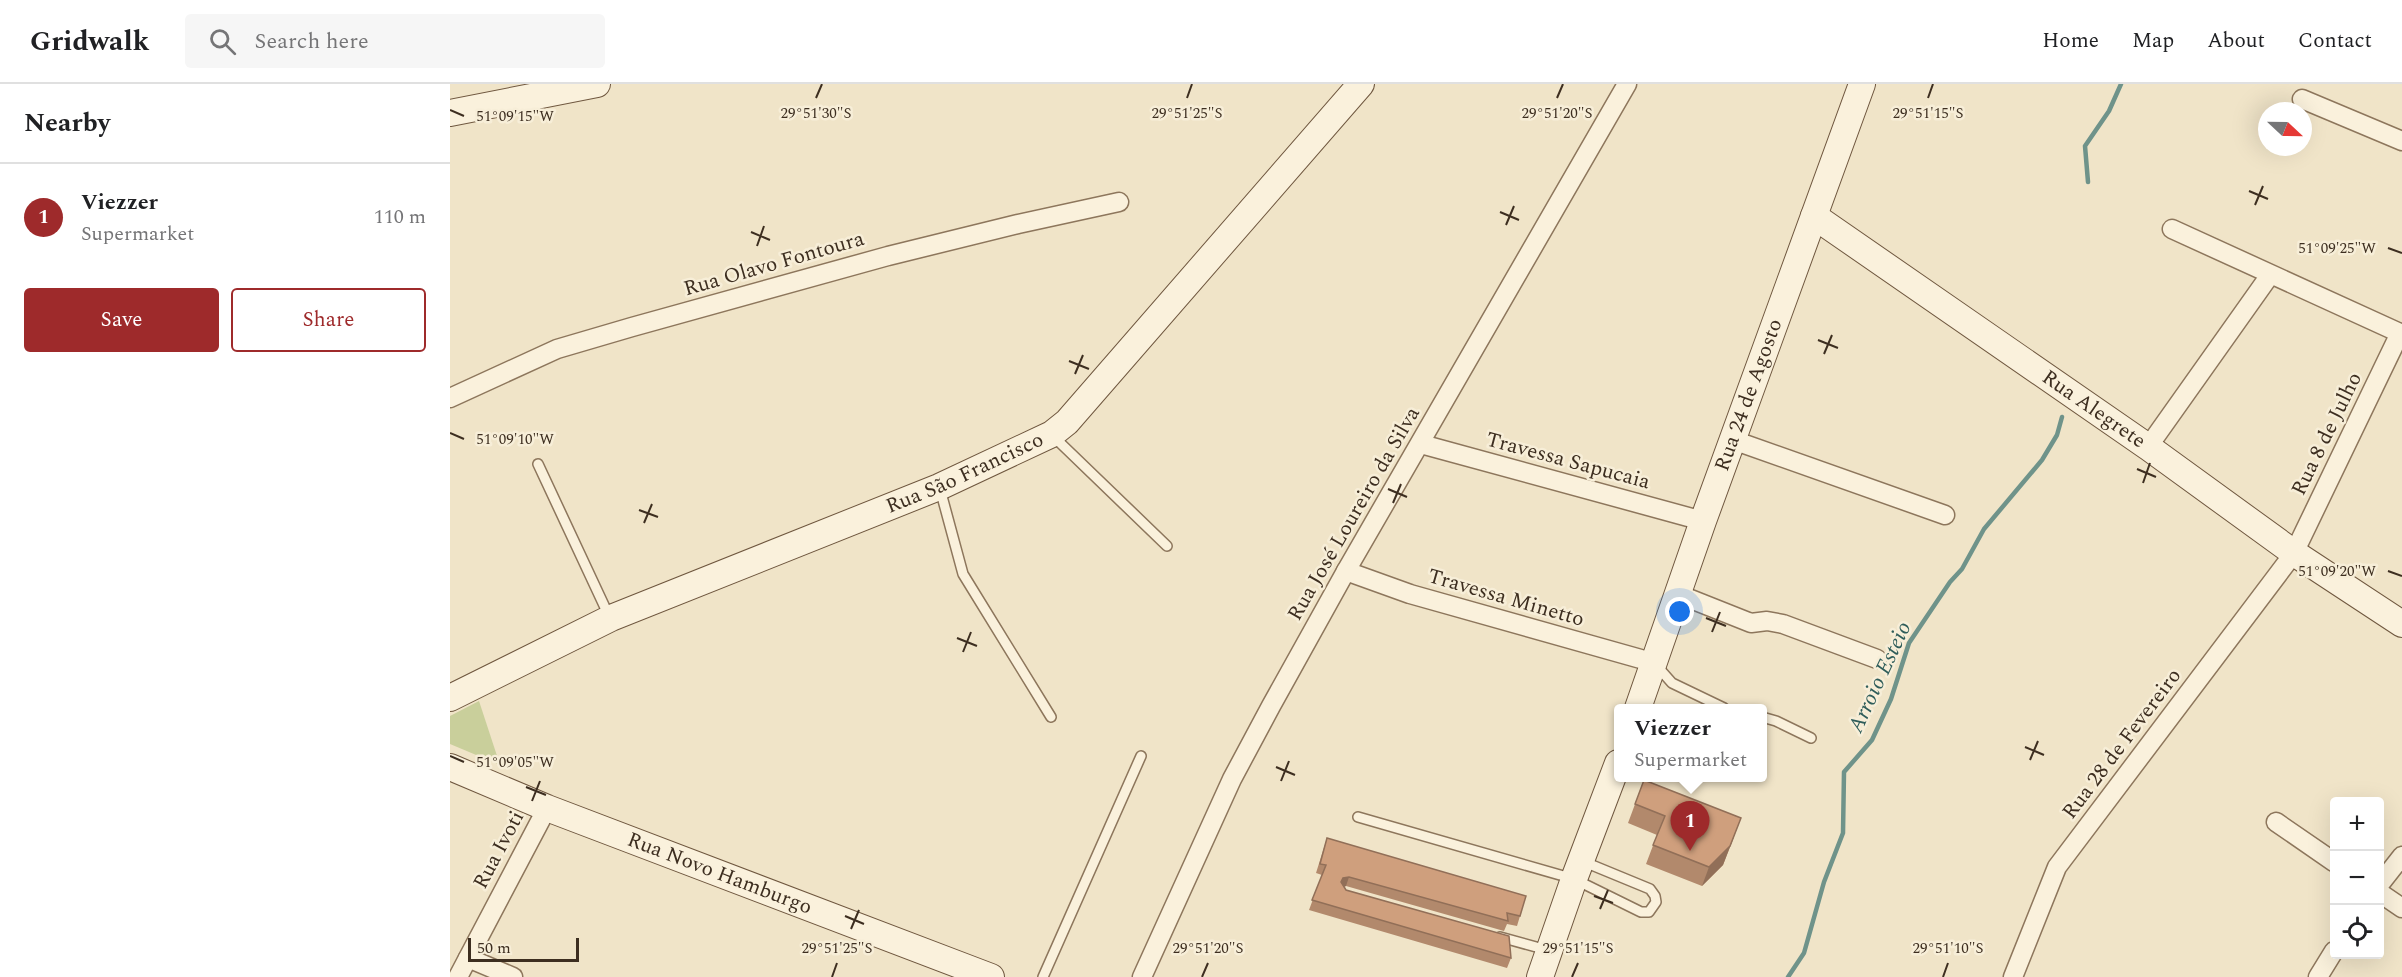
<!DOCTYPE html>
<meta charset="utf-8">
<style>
:root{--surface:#fff;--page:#f6f6f6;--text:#202124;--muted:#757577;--line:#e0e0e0;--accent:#9e2a2b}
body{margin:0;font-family:Spectral,serif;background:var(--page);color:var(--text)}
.controls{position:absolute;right:18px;bottom:18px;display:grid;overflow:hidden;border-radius:6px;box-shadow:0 6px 24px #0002}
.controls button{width:54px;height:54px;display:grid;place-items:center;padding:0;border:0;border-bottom:2px solid var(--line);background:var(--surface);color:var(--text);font:30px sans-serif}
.compass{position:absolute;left:1808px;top:18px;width:54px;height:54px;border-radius:50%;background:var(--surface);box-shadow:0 6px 24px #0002;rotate:112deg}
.scale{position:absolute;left:18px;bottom:15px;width:111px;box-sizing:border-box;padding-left:6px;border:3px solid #3d2e20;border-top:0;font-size:16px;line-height:21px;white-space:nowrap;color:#3d2e20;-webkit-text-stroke:4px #f7eed8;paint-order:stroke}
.you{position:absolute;left:1230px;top:528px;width:21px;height:21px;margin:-15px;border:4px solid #fff;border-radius:50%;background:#1a73e8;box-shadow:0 0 0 9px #1a73e833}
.badge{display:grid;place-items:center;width:39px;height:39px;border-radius:50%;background:var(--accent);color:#fff;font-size:20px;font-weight:700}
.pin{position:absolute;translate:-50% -50px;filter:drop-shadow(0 2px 3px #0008)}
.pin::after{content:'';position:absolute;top:32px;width:21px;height:18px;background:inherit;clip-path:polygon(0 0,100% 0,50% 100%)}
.popup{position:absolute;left:1164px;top:620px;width:153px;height:78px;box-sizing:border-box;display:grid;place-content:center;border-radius:6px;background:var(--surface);filter:drop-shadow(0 2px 4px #0005);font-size:20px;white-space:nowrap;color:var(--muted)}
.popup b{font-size:22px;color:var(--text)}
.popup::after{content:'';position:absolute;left:50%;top:100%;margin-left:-12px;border:12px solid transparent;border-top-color:var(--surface)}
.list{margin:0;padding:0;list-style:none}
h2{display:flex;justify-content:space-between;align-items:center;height:78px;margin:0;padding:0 24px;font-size:26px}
h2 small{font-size:20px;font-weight:400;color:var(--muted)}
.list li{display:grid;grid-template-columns:39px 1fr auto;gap:18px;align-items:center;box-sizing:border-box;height:108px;padding:0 24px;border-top:2px solid var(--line)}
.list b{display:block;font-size:22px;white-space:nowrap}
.list p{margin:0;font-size:20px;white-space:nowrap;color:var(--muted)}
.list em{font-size:20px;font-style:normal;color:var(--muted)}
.actions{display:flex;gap:12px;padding:18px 24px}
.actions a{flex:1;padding:14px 0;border:2px solid var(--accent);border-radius:6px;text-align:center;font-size:21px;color:var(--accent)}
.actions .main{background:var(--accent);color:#fff}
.icon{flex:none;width:33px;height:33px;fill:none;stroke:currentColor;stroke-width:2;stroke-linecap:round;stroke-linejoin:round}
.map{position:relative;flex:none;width:1952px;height:893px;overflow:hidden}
header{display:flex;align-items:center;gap:36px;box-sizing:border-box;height:84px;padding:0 30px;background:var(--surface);border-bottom:2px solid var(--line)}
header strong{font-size:28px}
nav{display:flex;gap:33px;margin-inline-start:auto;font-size:21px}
.search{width:420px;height:54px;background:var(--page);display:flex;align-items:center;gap:15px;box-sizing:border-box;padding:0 21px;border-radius:6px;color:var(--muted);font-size:22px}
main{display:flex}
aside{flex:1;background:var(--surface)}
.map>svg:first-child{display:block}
.green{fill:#c9cf9b}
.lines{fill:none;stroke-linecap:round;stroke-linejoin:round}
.stream{stroke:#6f938a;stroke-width:4.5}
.lane-casing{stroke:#8d765c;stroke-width:12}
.street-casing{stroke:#8d765c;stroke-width:21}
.secondary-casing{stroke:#6f573f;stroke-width:28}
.lane{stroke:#faf1dc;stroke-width:9}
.street{stroke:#faf1dc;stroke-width:18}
.secondary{stroke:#faf1dc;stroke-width:26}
.wall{fill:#b2896c}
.shaded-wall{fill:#916f58}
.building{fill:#cf9f7d;stroke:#916f58;stroke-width:1.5}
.ticks{fill:none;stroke:#3d2e20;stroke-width:2}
.labels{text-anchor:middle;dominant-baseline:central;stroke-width:5;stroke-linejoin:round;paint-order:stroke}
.street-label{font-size:21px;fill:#3d2e20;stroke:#f7eed8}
.water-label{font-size:22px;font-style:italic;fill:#2f5d5a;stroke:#f7eed8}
.ticks-label{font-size:15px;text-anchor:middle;fill:#3d2e20;stroke:#f7eed8;stroke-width:5;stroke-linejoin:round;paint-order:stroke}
</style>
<header>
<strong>Gridwalk</strong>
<div class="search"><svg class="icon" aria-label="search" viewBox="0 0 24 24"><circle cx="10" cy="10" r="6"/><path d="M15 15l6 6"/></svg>Search here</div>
<nav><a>Home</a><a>Map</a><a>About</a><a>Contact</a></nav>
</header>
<main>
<aside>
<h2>Nearby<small></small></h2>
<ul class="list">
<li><span class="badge">1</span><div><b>Viezzer</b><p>Supermarket</p></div><em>110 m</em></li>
</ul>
<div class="actions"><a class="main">Save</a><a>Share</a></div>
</aside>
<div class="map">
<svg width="1952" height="893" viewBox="0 0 1952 893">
<rect width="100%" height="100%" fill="#f0e4c8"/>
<polygon class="green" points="29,617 50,681 0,660 0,632"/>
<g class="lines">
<g class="stream">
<polyline points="1638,98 1635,62 1659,27 1671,0"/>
<polyline points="1338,893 1354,869 1374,798 1393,749 1394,688 1422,656 1441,615 1459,559 1500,498 1512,485 1534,445 1592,376 1607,351 1612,333"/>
</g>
<defs>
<g id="lane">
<polyline points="603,352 717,462"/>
<polyline points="88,380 159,532"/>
<polyline points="490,405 513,490 601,633"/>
<polyline points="1206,581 1222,599 1274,624"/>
<polyline points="1312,633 1326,637 1361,654"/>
<polyline points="908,733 1124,795 1191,828 1199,828 1206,818 1205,812 1200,805 1132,777"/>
<polyline points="1050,853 1097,866"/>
<polyline points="593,893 691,672"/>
</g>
<g id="street">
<polyline points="1852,15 1952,57"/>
<polyline points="1722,145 1952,250"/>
<polyline points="0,314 107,265 182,243 438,172 568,140 669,118"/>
<polyline points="1283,356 1495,431"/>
<polyline points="971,360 1253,437"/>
<polyline points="1698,363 1820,191"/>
<polyline points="896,487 960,510 1205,579"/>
<polyline points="1228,510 1301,539 1317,537 1333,540 1427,575"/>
<polyline points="1826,738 1884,778"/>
<polyline points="1930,800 1952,772"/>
<polyline points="1930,809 1952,824"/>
<polyline points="18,874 63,893"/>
<polyline points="8,893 97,724"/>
<polyline points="692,893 782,695 821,622 896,487 1177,0"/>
<polyline points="1563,893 1607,783 1844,469 1950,249"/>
<polyline points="1868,893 1884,867"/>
</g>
<g id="secondary">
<polyline points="0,29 147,0"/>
<path id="s1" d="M1364,132l334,231 146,106 108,71"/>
<path id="s2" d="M0,614l161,-80 328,-131 113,-53 15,-12 294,-338"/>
<path id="s3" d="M1188,624l65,-187 159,-437"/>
<path id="s4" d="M0,683l97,41 444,169"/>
<polyline points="1090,893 1124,795 1168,679"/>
</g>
</defs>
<use href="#lane" class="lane-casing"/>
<use href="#street" class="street-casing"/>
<use href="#secondary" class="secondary-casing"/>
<use href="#lane" class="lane"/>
<use href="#street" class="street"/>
<use href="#secondary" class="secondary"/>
</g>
<g class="wall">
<polygon points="1194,696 1284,753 1273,781 1252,802 1196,780 1207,751 1178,739"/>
<polygon points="877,754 1070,832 1067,842 1057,840 1054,847 896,802 894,803 896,806 1061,874 1057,884 859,826 872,791 866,789"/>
</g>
<g class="shaded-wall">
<polygon points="1291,734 1273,781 1252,802 1259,783"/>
<polygon points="899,793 896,802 890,804 891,798 893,794"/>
</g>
<g class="building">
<polygon points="1194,696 1291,734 1280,762 1259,783 1203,761 1215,732 1185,720"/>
<polygon points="877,754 1076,812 1070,832 1057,829 1058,837 899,793 893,794 891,798 896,806 1059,852 1061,874 862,816 876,781 870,780"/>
</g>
<path class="ticks" d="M366,14l6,-14M737,14l5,-14M1107,14l6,-14M1478,14l5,-14M0,26l14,6M1799,107l19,8M1805,121l8,-19M1050,128l19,8M1056,141l8,-19M301,148l19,8M307,162l7,-20M1938,164l14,5M1368,256l20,8M1374,270l8,-19M619,277l20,8M625,290l8,-19M0,349l14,6M1687,385l19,8M1693,399l7,-20M938,405l19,8M943,419l8,-19M189,426l19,7M194,439l8,-19M1938,487l14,5M1256,534l20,8M1262,548l8,-20M507,554l20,8M513,568l8,-20M1575,663l19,8M0,672l14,6M1580,676l8,-19M826,683l19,8M831,697l8,-20M76,703l20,8M82,717l8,-20M1144,812l19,7M1150,825l8,-19M395,832l19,8M401,845l8,-19M382,893l5,-14M752,893l6,-14M1122,893l6,-14M1493,893l5,-14"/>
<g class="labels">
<g class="street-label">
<text transform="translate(324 180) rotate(-16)">Rua Olavo Fontoura</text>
<text stroke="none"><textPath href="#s3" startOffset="332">Rua 24 de Agosto</textPath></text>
<text stroke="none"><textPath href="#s1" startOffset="340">Rua Alegrete</textPath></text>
<text transform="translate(1877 350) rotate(-64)">Rua 8 de Julho</text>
<text transform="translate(1118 377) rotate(15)">Travessa Sapucaia</text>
<text stroke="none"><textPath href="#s2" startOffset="562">Rua São Francisco</textPath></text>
<text transform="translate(904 430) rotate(-60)">Rua José Loureiro da Silva</text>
<text transform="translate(1056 514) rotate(16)">Travessa Minetto</text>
<text transform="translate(1672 660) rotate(-53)">Rua 28 de Fevereiro</text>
<text transform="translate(49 766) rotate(-62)">Rua Ivoti</text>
<text stroke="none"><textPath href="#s4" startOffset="290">Rua Novo Hamburgo</textPath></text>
</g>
<g class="water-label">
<text transform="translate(1430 593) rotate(-65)">Arroio Esteio</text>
</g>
</g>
<g class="ticks-label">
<text x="366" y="34">29°51'30"S</text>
<text x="737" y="34">29°51'25"S</text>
<text x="1107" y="34">29°51'20"S</text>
<text x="1478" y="34">29°51'15"S</text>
<text x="65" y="37">51°09'15"W</text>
<text x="1887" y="169">51°09'25"W</text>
<text x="65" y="360">51°09'10"W</text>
<text x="1887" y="492">51°09'20"W</text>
<text x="65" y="683">51°09'05"W</text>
<text x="387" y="869">29°51'25"S</text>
<text x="758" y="869">29°51'20"S</text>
<text x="1128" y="869">29°51'15"S</text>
<text x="1498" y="869">29°51'10"S</text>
</g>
</svg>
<div class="controls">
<button>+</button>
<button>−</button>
<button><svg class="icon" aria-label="locate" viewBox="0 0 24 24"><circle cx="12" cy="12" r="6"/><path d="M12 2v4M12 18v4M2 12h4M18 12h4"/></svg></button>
</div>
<svg class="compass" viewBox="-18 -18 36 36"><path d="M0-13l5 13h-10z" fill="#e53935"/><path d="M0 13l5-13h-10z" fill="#757577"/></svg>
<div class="scale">50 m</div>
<div class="you"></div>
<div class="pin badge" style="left:1240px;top:767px">1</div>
<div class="popup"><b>Viezzer</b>Supermarket</div>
</div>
</main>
